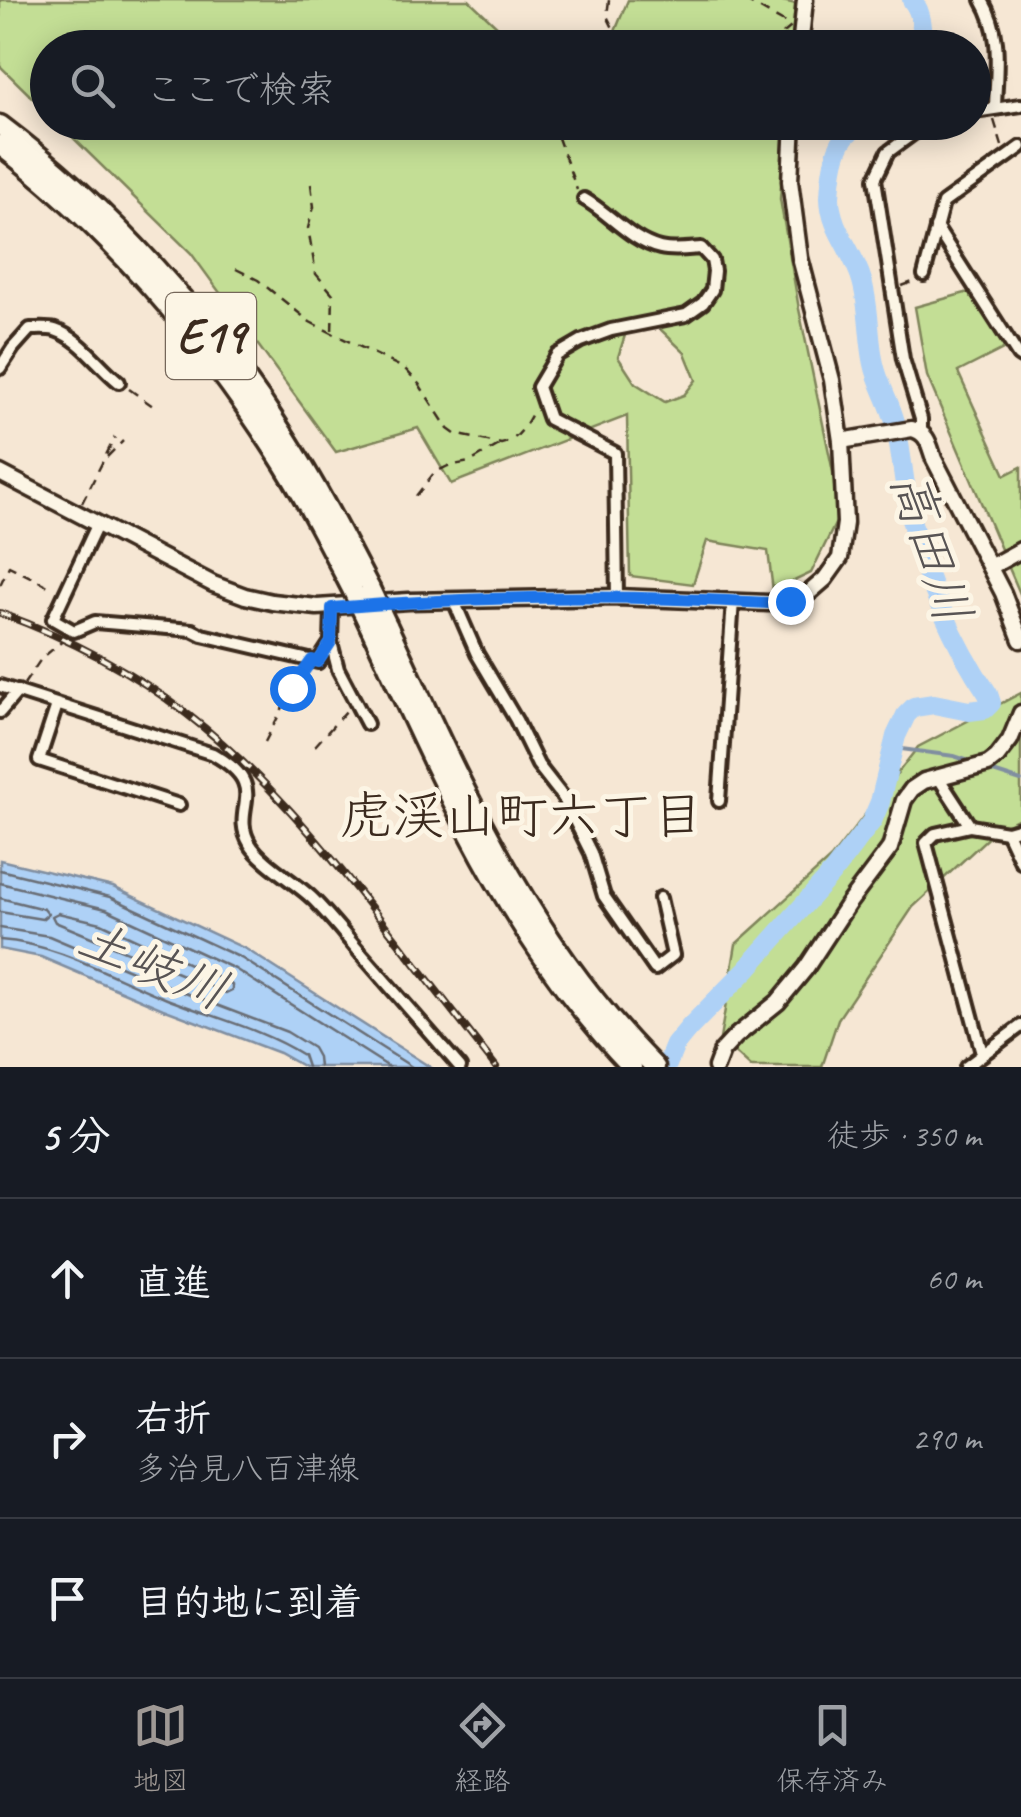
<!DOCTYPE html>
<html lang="ja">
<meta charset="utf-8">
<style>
:root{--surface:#171b24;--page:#242831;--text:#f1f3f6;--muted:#9ea1a6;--line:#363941;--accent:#9f9995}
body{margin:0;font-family:Caveat,"Klee One",sans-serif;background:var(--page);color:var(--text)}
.stop{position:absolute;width:30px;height:30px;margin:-22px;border:8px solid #1a73e8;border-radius:50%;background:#fff}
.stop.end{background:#1a73e8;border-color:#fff;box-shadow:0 2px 10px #0008}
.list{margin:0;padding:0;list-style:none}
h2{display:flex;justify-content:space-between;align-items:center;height:130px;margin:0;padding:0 40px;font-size:42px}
h2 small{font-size:32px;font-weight:400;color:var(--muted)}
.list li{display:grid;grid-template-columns:65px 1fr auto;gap:30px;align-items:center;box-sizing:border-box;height:160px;padding:0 40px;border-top:2px solid var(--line)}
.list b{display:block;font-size:38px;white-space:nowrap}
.list p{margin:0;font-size:32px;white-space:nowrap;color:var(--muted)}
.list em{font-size:32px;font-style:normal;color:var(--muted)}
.icon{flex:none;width:55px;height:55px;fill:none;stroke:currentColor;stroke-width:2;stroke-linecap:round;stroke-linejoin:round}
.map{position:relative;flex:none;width:1021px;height:1067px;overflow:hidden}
.search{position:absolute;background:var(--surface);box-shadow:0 5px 25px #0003;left:30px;right:30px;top:30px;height:110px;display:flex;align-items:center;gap:25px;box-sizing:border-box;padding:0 35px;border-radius:55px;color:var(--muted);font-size:38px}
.sheet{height:610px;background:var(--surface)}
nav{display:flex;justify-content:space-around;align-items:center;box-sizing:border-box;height:140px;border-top:2px solid var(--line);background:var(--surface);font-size:28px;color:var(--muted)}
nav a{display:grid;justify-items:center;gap:5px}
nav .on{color:var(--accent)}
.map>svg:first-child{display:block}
.green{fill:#c3de95;stroke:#7f845a;stroke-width:2.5;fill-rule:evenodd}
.water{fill:#aed1f6;stroke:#808ea0;stroke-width:2.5}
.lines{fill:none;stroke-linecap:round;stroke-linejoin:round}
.shore{stroke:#696d74;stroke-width:2.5}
.stream{stroke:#808ea0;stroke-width:4}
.river{stroke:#aed1f6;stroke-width:20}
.street-casing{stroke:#3b2a1e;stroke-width:18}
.secondary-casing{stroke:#3b2a1e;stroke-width:21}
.highway-casing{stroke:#3b2a1e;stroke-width:25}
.path{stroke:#3b2a1e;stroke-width:2.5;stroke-dasharray:10 8;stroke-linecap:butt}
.street{stroke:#fcf5e5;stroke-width:10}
.secondary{stroke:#fcf5e5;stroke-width:14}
.highway{stroke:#fcf5e5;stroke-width:18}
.rail-casing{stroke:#3b2a1e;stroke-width:8}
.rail{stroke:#fcf5e5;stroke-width:4;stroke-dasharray:11;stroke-linecap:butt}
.highway-bridge-casing{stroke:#3b2a1e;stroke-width:25;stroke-linecap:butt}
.highway-bridge{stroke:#fcf5e5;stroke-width:18}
.route{stroke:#1a73e8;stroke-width:12}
.labels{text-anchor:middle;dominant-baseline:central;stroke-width:10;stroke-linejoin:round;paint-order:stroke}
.shield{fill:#fcf5e5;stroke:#75675a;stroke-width:2.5}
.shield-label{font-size:48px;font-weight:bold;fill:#3b2a1e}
.water-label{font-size:52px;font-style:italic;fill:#585454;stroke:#fcf5e5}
.neighbourhood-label{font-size:52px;fill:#3b2a1e;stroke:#fcf5e5}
</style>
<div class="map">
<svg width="1021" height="1067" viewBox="0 0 1021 1067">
<rect width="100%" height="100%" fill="#f6e7d4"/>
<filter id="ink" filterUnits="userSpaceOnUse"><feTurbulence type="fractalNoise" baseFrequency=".01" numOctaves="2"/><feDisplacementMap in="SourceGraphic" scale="20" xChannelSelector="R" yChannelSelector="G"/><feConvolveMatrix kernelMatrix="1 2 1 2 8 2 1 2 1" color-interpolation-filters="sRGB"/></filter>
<g filter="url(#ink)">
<g class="green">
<polygon points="0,0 469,0 518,46 609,46 628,0 778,0 796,4 792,47 48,48 47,112 0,66"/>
<path d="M58,123h728l-6,76 19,110 34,163 4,48 -26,53 -38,18 -5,-40 -61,-10 -14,43 -63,-8 -3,-160 -176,68 -33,-56 -82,24 -145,-199zM656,325l29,28 11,27 -12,15 -19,7 -30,-19 -17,-26 9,-28z"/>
<polygon points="969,292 1005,348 958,372 1005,475 1021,467 1021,596 927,376 915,307"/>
<polygon points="1021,693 1021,817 995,831 913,907 838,1019 822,1067 751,1067 720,1039 736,944 831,858 918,747"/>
</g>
<polygon class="water" points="0,860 113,887 246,949 430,1067 304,1067 279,1053 163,1009 41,957 0,949"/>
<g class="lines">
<g class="shore">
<polyline points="0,870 110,897 241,958 412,1067"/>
<polyline points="0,883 106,909 235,969 389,1067"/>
<polyline points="0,898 44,909 48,914 42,919 0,912"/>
<polygon points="58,913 101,923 228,982 232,985 232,990 226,993 55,922 52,916"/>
<polyline points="0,928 49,936 172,988 287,1032 313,1048 318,1057 319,1067"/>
<path d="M0,940c59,4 113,38 167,59 45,18 95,30 136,56l4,12"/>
</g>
<g class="stream">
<polyline points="894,748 954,756 975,763"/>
<polyline points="987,770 1021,781"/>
</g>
<g class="river">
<path d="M912,0c10,12 13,33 7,48"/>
<path d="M666,1067l9,-22 14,-17 58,-59 85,-96 40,-52 8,-19 16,-66 10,-21 8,-8 20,-3 35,7 16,-2 6,-6 -3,-9c-34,-49 -63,-117 -77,-175 -7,-32 -9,-65 -16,-97 -5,-20 -17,-38 -21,-58 -6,-27 -4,-55 -12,-83 -8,-30 -32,-51 -32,-84 1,-18 3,-44 14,-59 4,-6 12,-11 17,-16"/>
</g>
<defs>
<g id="street">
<path d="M982,0c21,36 14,68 13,108"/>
<polyline points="974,112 1021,105"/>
<path d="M584,199c25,14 47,42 76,49 13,3 27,1 41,0l11,12 2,11 -2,19 -9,13 -17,12 -75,15 -30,11 -24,14 -19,32 11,32 66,34 2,144"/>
<polyline points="936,227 1018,355 1021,357"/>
<polyline points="924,275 943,203 1021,147"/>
<path d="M0,368l13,-20 17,-19c8,0 18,-1 25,1 27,9 43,36 64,52"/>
<polyline points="921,431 921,419 903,359 875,179 888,152 929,122"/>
<polyline points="98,523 53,619 74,631 95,622 192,630 202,635 318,662 331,642 332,608"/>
<polyline points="454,601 477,654 516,720 538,765 563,797 591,853 604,896 655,969 673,955 660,898"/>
<polyline points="331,642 338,669 367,724"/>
<path d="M0,686l213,68c61,34 15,54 37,90 11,19 47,39 63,55 18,18 34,39 51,58 32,37 64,73 96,110"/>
<polyline points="57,705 39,760 179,805"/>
<polyline points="0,712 18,691"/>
<polyline points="938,777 970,826 1007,832"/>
<polyline points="719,801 733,601"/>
<polyline points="970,826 935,834 926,843 982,1053"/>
<polyline points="1021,828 1007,832 1021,862"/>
<polyline points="966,1067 1021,1026"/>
</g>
<g id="secondary">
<polyline points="800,48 805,0"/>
<path d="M841,441l71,-12c16,4 17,16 22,30l69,134 18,47"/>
<polyline points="0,473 213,584 245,596 272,602 317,607 409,601 617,597 768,603 790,601 810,592 825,579 840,558 845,523 841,441 832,380 800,258 790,181 793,122"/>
<polyline points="990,567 1021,550"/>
<polyline points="716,1067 722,1051 736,1036 778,1002 806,968 848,904 890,848 904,800 912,789 924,781 988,764 997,757 1010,740 1021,713"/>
</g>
<g id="highway">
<path d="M0,125c107,80 212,197 284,310 32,50 59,102 86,154"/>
<path d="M0,145c108,83 201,191 275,306 29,44 53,92 78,140"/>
<path d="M387,625c75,161 140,314 268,442"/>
<path d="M371,629c73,156 139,312 261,438"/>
</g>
</defs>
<use href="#street" class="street-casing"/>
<use href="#secondary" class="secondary-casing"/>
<use href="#highway" class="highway-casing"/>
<g class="path">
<polyline points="609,0 607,16 623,48"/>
<polyline points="744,0 791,26"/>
<polyline points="772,48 778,38 791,27"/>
<polyline points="994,120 1002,146"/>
<polyline points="567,122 557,135 577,190"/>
<polyline points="311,184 314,207 308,228 316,274 333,294 332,334"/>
<path d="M236,269l22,11 52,42 95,47 14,15 29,45 7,5 46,10c18,-4 24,-18 33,-34"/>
<polyline points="902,286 918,280"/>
<polyline points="129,389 153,406"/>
<polyline points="107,457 123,441"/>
<polyline points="416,496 434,473 448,466 470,462 499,445"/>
<polyline points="82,503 115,437"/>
<polyline points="0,585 9,566 54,589"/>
<polyline points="24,684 41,659 65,639"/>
<polyline points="265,742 293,688 305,670"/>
<polyline points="315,746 347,710"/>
</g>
<use href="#street" class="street"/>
<use href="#secondary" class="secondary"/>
<use href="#highway" class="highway"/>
<defs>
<path id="rail" d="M0,613c66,24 131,57 187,101 76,59 137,133 197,210 37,47 75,95 112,143"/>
</defs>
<use href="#rail" class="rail-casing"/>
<use href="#rail" class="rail"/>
<defs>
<g id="highway-bridge">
<polyline points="370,589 387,625"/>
<polyline points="353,591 371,629"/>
</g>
</defs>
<use href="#highway-bridge" class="highway-bridge-casing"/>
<use href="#highway-bridge" class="highway-bridge"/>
</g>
</g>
<g class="lines" filter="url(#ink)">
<path class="route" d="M292,688l20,-28 6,2 13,-20 1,-34c145,-12 291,-14 436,-5l22,-2"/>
</g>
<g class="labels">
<rect class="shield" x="166" y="293" width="90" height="86" rx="8"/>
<g class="shield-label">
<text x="211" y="336">E19</text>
</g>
<g class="water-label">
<text transform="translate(931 547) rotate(72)">高田川</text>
<text transform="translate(153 965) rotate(22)">土岐川</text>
</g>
<g class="neighbourhood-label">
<text x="522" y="816">虎渓山町六丁目</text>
</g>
</g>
</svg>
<div class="stop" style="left:292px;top:688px"></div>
<div class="stop end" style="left:790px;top:601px"></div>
<div class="search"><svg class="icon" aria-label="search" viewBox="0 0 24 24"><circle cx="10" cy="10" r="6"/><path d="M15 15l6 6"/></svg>ここで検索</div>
</div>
<section class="sheet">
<h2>5 分<small>徒歩 · 350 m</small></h2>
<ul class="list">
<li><svg class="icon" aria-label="ahead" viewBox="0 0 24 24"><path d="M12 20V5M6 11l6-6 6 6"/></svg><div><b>直進</b></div><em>60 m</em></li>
<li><svg class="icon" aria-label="right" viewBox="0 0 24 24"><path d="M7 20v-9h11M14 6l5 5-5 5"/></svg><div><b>右折</b><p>多治見八百津線</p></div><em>290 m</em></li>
<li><svg class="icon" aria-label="arrive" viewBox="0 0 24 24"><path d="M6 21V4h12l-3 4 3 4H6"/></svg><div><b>目的地に到着</b></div></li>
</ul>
</section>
<nav>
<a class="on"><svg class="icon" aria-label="map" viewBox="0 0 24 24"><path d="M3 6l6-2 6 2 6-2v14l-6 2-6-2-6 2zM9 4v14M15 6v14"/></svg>地図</a>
<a><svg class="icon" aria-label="directions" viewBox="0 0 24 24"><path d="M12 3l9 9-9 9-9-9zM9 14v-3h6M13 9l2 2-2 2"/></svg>経路</a>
<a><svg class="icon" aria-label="saved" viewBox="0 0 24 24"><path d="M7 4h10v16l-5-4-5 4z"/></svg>保存済み</a>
</nav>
